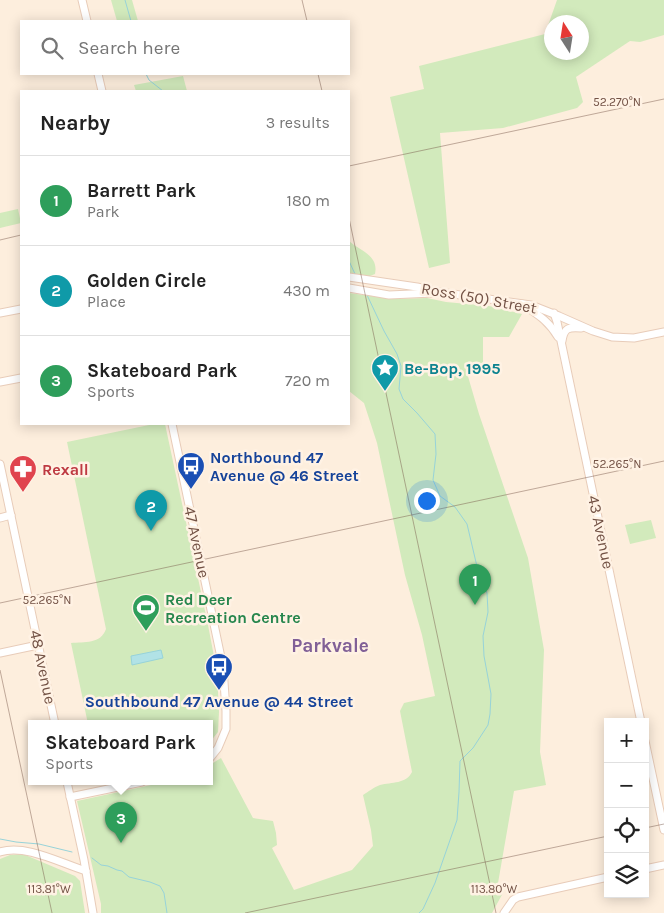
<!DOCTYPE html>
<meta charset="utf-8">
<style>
:root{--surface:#fff;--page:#f2f2f2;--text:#222;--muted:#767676;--line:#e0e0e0;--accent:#ed573c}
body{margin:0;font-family:Karla,sans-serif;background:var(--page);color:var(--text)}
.controls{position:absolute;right:15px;bottom:15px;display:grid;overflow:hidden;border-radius:0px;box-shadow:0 2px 12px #0003}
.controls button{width:45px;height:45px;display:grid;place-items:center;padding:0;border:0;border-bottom:1px solid var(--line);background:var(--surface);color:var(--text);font:25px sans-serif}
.compass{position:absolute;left:544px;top:15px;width:45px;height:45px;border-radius:50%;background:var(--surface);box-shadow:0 2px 12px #0003;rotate:348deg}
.you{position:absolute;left:426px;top:500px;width:18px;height:18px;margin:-12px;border:4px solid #fff;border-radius:50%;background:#1a73e8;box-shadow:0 0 0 8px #1a73e833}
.badge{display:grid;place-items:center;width:32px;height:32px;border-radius:50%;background:var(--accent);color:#fff;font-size:16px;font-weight:700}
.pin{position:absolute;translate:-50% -41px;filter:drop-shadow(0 1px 2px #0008)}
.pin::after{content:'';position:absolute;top:26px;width:18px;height:15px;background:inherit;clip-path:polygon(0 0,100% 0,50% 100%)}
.popup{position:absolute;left:28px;top:720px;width:185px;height:65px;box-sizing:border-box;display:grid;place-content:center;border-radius:0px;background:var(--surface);filter:drop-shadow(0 1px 4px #0005);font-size:16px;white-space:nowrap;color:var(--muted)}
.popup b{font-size:19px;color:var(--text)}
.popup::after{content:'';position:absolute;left:50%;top:100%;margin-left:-10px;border:10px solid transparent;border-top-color:var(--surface)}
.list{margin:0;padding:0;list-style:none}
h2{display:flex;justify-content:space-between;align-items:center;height:65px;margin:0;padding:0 20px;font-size:21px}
h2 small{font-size:16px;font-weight:400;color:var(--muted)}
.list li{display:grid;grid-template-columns:32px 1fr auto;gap:15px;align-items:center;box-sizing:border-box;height:90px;padding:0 20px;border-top:1px solid var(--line)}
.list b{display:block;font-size:19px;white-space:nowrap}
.list p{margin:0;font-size:16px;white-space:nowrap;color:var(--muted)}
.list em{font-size:16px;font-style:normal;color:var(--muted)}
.icon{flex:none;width:28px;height:28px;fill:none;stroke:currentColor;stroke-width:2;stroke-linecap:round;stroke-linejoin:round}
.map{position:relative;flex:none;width:664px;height:913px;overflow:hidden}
.search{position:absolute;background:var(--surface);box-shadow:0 2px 12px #0003;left:20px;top:20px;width:330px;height:55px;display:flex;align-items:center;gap:12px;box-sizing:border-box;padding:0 18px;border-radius:0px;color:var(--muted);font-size:19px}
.panel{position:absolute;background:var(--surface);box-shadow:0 2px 12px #0003;left:20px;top:90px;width:330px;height:335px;border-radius:0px}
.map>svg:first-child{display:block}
.green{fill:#d2eabc;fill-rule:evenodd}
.water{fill:#b1e2e6;stroke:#97d3d9}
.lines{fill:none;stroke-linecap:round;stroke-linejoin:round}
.stream{stroke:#97d3d9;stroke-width:1}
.secondary-casing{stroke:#e8ccb9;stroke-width:9}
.secondary{stroke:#fff;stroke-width:7}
.ticks{fill:none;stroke:#735245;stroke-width:1;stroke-opacity:0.45}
.labels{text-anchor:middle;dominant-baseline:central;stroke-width:5;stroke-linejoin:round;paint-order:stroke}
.street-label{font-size:16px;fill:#735245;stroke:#fff2e4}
.culture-label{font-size:16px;font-weight:bold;fill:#0d838f;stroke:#fff2e4;text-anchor:start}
.transit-label{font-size:16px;font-weight:bold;fill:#164399;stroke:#fff2e4;text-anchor:start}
.health-label{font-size:16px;font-weight:bold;fill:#be3a42;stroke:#fff2e4;text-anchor:start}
.leisure-label{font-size:16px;font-weight:bold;fill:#27864d;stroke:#fff2e4;text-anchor:start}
.quarter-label{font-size:19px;font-weight:bold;fill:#816097;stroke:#fff2e4}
.ticks-label{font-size:12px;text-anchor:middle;fill:#735245;stroke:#fff2e4;stroke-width:5;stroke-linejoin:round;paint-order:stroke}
</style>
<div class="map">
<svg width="664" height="913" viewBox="0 0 664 913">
<rect width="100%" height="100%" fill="#fdeedd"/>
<g class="green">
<polygon points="111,0 132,0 138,21 117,21"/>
<path d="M557,0h107v35l-24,7 -10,-1 -54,36 7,25 -6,6 -74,20 -63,5 10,130 -21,5 -39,-171 34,-8 -5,-23 126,-32zM552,22h30v30h-30z"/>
<polygon points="183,76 187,91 136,91 134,85"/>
<polygon points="18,209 21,223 0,228 0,213"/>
<path d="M349,241c11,10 30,14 26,33l-8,3 -18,-3z"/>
<path d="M349,293l46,6 32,-1 19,4 43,4 33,8 -13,23h-26v31l-16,5 12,41 49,144 16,92 -4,102 6,33 -32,6 -16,92 6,8 -12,22h-391v-9l-24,-103 88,-19h45v-16l3,-3 8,-5 32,60 20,3 3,12 1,12 -5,3 22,42 58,-20 21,-24 -2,-16 -8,-35c5,-3 11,-8 17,-10 12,-3 26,-1 32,-13l-12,-61 4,-8 31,-7 -13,-61 -17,-60 -28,-132 -13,-40 -15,-12z"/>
<path d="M154,424h11l43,201 9,47 2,40 -1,20 -8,10v-18h-122l-17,-81c13,-1 30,1 35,-14l-39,-187z"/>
<polygon points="651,520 656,538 630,544 625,525"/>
<polygon points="23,854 75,876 80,881 85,913 0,913 0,859 10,855"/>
</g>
<polygon class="water" points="161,650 163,658 132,665 131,656"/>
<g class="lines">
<g class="stream">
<polyline points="125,0 131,21"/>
<polyline points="146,74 149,80 163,91"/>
<polyline points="349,261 355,274"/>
<polyline points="367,295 384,331 397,354 401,366 399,389 403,399 417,413 435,434 436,454 433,480 440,496 455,507 467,524 479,575 487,593 488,612 483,636 484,656 491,694 490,714 488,725 473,748 460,761 459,792 457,820 435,883 423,909 419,913"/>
<polyline points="0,839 16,842 39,844 72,852"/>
<polyline points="92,858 101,865 108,866 117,870 122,871 129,877 150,882 160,886 164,893 167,913"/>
</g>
<defs>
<g id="secondary">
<polyline points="82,0 87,21"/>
<polyline points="98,74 102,91"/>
<polyline points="349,277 417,287 439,292 531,305 559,316 593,331 612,337 634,338 664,332"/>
<polyline points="349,288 389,295 433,293"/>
<path d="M522,304c16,11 26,16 36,33"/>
<polyline points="0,313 21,309"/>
<polyline points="554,313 557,322 641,722"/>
<path d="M562,341c2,-13 6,-14 19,-13"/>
<polyline points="0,382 21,378"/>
<polyline points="172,424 223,667 226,711 226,729 218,748 210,758"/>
<polyline points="0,464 55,724"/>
<polyline points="0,518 11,515"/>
<polyline points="0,653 38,645"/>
<polyline points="645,741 664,830"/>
<polyline points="67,782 84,860 93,913"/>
<polyline points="70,797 142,782"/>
<path d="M0,852c26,-8 60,11 86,19"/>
<polyline points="645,869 664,865"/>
<polyline points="504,913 513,900 518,897 608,877"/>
</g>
</defs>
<use href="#secondary" class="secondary-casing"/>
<use href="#secondary" class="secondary"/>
</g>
<path class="ticks" d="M302,0l5,21M318,74l4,17M349,166l315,-67M349,218l147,695M0,240l21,-5M0,603l664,-142M0,670l52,243M645,828l19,-4M245,913l363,-77"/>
<defs>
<symbol id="sight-pin" viewBox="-11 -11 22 30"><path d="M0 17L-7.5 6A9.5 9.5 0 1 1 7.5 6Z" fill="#0f9aa8" stroke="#fff2e4"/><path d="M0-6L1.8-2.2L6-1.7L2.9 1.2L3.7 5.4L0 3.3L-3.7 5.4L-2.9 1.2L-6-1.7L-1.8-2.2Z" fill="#fff"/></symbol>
<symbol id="bus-pin" viewBox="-11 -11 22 30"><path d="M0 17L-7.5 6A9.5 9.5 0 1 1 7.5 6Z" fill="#1a4fb4" stroke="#fff2e4"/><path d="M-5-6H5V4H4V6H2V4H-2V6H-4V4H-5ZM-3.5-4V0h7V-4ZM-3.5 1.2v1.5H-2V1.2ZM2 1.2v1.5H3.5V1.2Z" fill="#fff"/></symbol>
<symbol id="pharmacy-pin" viewBox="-11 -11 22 30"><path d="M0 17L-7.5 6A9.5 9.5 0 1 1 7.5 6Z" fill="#e0444e" stroke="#fff2e4"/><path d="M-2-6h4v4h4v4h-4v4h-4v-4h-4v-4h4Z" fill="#fff"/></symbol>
<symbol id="stadium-pin" viewBox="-11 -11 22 30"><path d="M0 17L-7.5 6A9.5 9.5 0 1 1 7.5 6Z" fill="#2e9e5b" stroke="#fff2e4"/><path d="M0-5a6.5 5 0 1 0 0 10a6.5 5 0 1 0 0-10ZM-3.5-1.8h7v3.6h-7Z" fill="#fff"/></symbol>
</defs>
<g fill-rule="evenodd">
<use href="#sight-pin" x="369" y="352" width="32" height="43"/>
<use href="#bus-pin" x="175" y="450" width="32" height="43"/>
<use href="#pharmacy-pin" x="7" y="453" width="32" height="43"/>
<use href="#stadium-pin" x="130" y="592" width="32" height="43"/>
<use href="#bus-pin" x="203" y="651" width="32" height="43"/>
</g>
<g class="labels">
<g class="street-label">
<text transform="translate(479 298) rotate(10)">Ross (50) Street</text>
<text transform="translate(601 532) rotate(78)">43 Avenue</text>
<text transform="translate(197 542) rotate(78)">47 Avenue</text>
<text transform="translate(43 667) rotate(78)">48 Avenue</text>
</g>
<g class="culture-label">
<text x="404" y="368">Be-Bop, 1995</text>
</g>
<g class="transit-label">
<text x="210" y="457">Northbound 47<tspan x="210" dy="18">Avenue @ 46 Street</tspan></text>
<text x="219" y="701" text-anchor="middle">Southbound 47 Avenue @ 44 Street</text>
</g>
<g class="health-label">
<text x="42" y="469">Rexall</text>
</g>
<g class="leisure-label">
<text x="165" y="599">Red Deer<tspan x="165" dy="18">Recreation Centre</tspan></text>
</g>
<g class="quarter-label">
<text x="330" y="646">Parkvale</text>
</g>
</g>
<g class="ticks-label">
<text x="617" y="106">52.270°N</text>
<text x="617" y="468">52.265°N</text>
<text x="47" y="604">52.265°N</text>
<text x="49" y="893">113.81°W</text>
<text x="494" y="893">113.80°W</text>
</g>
</svg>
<div class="controls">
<button>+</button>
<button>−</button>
<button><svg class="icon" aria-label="locate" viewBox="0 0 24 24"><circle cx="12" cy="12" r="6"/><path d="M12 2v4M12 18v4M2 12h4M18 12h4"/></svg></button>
<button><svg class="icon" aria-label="layers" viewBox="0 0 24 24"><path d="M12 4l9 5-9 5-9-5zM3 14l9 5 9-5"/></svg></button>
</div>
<svg class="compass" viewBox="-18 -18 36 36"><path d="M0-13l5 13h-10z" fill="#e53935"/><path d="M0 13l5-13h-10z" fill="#767676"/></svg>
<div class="you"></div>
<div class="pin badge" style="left:475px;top:605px;background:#2e9e5b">1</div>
<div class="pin badge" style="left:151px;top:531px;background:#0f9aa8">2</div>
<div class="pin badge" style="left:121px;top:843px;background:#2e9e5b">3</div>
<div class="popup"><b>Skateboard Park</b>Sports</div>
<div class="search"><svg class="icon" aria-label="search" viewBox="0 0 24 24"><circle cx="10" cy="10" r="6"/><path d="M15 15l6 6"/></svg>Search here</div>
<section class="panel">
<h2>Nearby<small>3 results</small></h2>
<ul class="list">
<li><span class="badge" style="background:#2e9e5b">1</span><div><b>Barrett Park</b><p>Park</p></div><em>180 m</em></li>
<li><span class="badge" style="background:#0f9aa8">2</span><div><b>Golden Circle</b><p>Place</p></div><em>430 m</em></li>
<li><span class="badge" style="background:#2e9e5b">3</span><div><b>Skateboard Park</b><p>Sports</p></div><em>720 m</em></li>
</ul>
</section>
</div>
